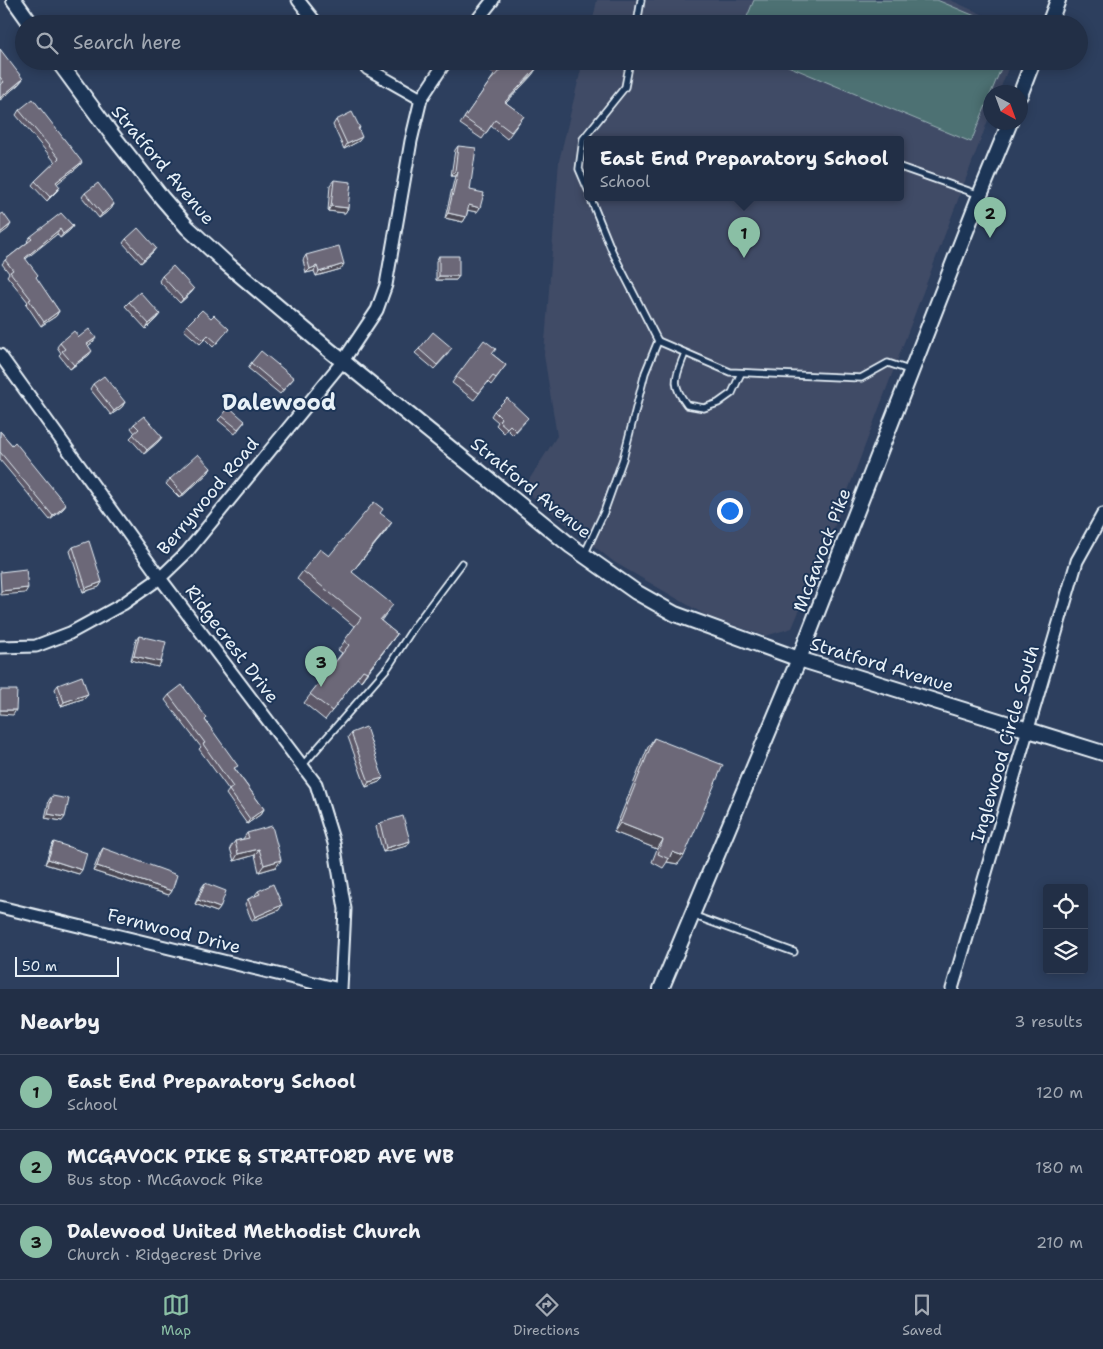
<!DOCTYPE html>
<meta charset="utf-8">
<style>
:root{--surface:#222f46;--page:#2e3b51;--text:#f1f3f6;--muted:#a2a9b3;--line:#3f4a5f;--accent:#8abfa5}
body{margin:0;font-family:"Shantell Sans",sans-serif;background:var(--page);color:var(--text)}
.controls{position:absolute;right:15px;bottom:15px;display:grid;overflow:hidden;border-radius:5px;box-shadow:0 2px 12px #0003}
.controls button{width:45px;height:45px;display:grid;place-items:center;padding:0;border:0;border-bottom:1px solid var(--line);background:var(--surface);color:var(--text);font:25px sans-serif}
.compass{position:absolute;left:983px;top:85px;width:45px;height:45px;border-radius:50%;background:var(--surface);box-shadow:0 2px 12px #0003;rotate:139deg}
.scale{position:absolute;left:15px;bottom:12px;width:104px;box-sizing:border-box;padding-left:5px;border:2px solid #e8f1f8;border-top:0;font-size:14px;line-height:18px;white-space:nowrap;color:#e8f1f8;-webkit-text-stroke:4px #1d3557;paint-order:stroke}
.you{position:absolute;left:729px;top:510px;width:18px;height:18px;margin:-12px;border:4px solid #fff;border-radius:50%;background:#1a73e8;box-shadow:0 0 0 8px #1a73e833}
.badge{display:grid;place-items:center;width:32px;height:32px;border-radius:50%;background:var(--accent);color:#111;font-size:16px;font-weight:700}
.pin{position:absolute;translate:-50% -41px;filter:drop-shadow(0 1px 2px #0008)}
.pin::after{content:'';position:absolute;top:26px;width:18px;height:15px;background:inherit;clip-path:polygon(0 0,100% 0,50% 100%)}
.popup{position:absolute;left:584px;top:136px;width:320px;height:65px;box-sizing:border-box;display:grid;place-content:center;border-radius:5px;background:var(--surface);filter:drop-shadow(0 1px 4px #0005);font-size:16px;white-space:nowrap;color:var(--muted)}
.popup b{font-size:19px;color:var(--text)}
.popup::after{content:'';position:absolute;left:50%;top:100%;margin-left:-10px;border:10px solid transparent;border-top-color:var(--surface)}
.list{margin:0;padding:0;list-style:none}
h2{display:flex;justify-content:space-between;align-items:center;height:65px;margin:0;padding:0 20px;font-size:21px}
h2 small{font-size:16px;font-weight:400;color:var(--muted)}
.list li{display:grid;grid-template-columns:32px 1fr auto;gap:15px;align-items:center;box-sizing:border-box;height:75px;padding:0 20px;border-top:1px solid var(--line)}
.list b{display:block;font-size:19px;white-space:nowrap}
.list p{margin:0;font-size:16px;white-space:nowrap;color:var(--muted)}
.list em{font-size:16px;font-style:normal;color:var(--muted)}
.icon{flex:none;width:28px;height:28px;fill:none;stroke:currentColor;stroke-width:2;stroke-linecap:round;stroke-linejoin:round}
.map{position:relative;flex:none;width:1103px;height:989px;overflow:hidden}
.search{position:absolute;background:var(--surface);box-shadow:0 2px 12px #0003;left:15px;right:15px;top:15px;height:55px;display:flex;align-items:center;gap:12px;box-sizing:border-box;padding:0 18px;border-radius:28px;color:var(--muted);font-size:19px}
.sheet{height:290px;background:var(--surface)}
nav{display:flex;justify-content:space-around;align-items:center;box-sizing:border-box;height:70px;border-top:1px solid var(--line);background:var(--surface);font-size:14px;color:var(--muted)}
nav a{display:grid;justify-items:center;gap:2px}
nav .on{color:var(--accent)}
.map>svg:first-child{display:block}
.built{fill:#404b66;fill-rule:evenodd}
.green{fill:#4d7173;stroke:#9ab1b6}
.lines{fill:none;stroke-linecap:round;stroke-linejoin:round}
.service-casing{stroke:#e8f1f8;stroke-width:9}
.minor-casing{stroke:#e8f1f8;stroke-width:15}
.tertiary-casing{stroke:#e8f1f8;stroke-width:18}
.service{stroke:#1d3557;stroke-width:5.5}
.minor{stroke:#1d3557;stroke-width:11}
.tertiary{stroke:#1d3557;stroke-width:14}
.wall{fill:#5d5967;stroke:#e8f1f8}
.shaded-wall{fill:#4c4854;stroke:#e8f1f8}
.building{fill:#6c6778;stroke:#e8f1f8}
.labels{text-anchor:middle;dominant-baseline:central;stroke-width:4;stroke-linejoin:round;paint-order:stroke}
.street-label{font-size:18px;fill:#e8f1f8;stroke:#1d3557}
.district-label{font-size:22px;font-weight:bold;fill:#e8f1f8;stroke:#1d3557}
</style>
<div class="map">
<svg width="1103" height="989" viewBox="0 0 1103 989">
<rect width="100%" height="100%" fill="#2d3f5e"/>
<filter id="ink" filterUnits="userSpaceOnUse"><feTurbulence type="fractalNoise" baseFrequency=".02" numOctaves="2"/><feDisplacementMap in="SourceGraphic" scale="10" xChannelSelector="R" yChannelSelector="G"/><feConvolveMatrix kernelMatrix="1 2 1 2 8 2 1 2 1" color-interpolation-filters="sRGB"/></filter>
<g filter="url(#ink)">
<g class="built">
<polygon points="597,0 950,0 1004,24 592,24"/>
<path d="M583,61h428l-12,31h-9v23l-160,423 -38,90 -27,8 -58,-20 -93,-54 -91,-73 34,-53 -13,-81 15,-194zM588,139h312v58h-312z"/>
</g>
<g class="green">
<polygon points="754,0 937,0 994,24 744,24"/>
<polygon points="776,61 1004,61 971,142"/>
</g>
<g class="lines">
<defs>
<g id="service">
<polyline points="637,24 641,0"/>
<polyline points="900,167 980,195"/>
<polyline points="588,190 579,169 583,139 625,87 630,61"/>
<polyline points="590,197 612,251 658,341"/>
<path d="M685,353c-9,24 -15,30 2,52l17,3 14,-5 14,-10 9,-20"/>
<polyline points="584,555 604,512 623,459 645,373 658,341 730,372 861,378 888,363 912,371"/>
<polyline points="302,766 388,667 414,627 462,563"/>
<polyline points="692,915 794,952"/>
</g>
<g id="minor">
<polyline points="298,0 317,24"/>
<polyline points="474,24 493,0"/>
<polyline points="360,61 368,69 421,99"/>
<polyline points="0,355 160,578 316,784 334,843 345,909 341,989"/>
<polyline points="0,647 36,646 70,633 123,604 160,578 187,552 343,361 377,310 386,285 411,141 421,99 446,61"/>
<polyline points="0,907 339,989"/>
<polyline points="952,989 1077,561 1103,514"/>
</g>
<g id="tertiary">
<polyline points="14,0 31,24"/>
<polyline points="1049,24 1058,0"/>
<polyline points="58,61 110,132 162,198 188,228 226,263 329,350 571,546 636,592 675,614 799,659 1103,753"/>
<polyline points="1020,95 1033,61"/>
<polyline points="661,989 799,659 980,195 1010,122"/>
</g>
</defs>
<use href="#service" class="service-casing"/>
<use href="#minor" class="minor-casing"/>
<use href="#tertiary" class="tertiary-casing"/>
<use href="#service" class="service"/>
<use href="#minor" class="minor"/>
<use href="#tertiary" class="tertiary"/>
</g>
<g class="wall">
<polygon points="0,49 19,84 0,100"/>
<polygon points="496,66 536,69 532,75 506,103 524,116 507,139 491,126 482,139 460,124 490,81 494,75 491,72"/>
<polygon points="19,110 82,162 79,166 57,183 57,191 47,201 32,185 35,181 55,162 16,115"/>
<polygon points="336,120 360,128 359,129 359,141 344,149 333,125"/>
<polygon points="458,146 470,190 477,212 468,210 466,217 463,222 445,218 455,176 451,176 455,150"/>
<polygon points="334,180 348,208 345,213 328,211 330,185"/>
<polygon points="85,193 114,204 111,209 99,218 82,197"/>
<polygon points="73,226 70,230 60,238 57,234 25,259 36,278 59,311 56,316 41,326 26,304 28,302 7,276 9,273 2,264 5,260 28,242 27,241 30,237"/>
<polygon points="126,239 153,252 141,263 123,243"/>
<polygon points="306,255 341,269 316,276 314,271 306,273 303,260"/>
<polygon points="439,256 459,276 456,280 436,280 436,261"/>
<polygon points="162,276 194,289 191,293 180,303 159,281"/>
<polygon points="129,302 157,318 146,329 125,306"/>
<polygon points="211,318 229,329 213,347 205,339 200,344 184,330 187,325"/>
<polygon points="79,337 93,342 88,346 89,355 70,369 59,355 61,353 57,347 60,343"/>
<polygon points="419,349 449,353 434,369 415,353"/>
<polygon points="492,354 506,365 491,385 488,382 474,400 452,383 456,377"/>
<polygon points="251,363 294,378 280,394 248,368"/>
<polygon points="93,384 125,402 122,407 111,415 90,389"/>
<polygon points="494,411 525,422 513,435 507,429 504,433 496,425 498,422 491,416"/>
<polygon points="222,416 245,421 235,434 218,420"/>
<polygon points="134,424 162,437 158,442 144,454 130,438 135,433 131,428"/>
<polygon points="0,431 12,445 66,505 63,509 50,520 0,460"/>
<polygon points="211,468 208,473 180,498 166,484 170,479"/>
<polygon points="380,513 386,531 352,572 386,614 381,621 397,634 361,681 357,678 325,720 304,703 342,653 338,650 355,627 297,579 303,571 329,556"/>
<polygon points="73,547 102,582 99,587 83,592 70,551"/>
<polygon points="139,636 161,662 158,667 131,660 136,640"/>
<polygon points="58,685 85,698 61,706 55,689"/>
<polygon points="169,695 206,721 235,769 264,809 261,814 247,824 226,794 229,790 199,749 201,747 165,700"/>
<polygon points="351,733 379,782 366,787 348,737"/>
<polygon points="654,738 678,864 667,862 663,868 652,862 657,849 614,832 648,747"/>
<polygon points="52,796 62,821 45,818 49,800"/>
<polygon points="380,823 410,841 407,846 383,852 376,827"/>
<polygon points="247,833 281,860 276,867 259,872 255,855 234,861 230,848 235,841 243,839"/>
<polygon points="54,842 79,874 45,864 51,847"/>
<polygon points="103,848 172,891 169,895 93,871 100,853"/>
<polygon points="205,883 220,908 217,912 195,904 202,887"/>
<polygon points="258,891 279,910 252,921 245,904 248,899 256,896 255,895"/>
</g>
<g class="shaded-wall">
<polygon points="536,69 532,75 501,108 505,102"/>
<polygon points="23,79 19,84 0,100 0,98"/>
<polygon points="362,137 359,141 344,149 347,144"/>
<polygon points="82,162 79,166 53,187 56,182"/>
<polygon points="455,171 458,172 455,176 451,176"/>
<polygon points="60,187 57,191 47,201 50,197"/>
<polygon points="114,204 111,209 99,218 102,214"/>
<polygon points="469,205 480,208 477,212 466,210"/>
<polygon points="331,206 348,208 345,213 328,211"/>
<polygon points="448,213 466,217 463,222 445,218"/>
<polygon points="11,224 8,229 0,235 0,233"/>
<polygon points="73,226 70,230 60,238 63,234"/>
<polygon points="60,229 57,234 22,262 25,258"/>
<polygon points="156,248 153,252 141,263 144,259"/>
<polygon points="344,264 341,269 316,276 319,272"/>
<polygon points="317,266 314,271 306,273 310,269"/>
<polygon points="439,276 459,276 456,280 436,280"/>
<polygon points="194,289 191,293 180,303 183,299"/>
<polygon points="59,311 56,316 41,326 44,322"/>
<polygon points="160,314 157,318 146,329 149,324"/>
<polygon points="96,338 93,342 84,349 87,344"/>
<polygon points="92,351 89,355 70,369 74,365"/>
<polygon points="125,402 122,407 111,415 114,411"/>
<polygon points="162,437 158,442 144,454 147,450"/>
<polygon points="211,468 208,473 180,498 183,494"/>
<polygon points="66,505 63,509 50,520 53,516"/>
<polygon points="392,522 386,531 345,580 352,572"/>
<polygon points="102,582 99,587 83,592 86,588"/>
<polygon points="28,588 25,593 0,595 0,593 1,591"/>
<polygon points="397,634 391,642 361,681 367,672"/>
<polygon points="134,656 161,662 158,667 131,660"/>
<polygon points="88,694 85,698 61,706 64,702"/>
<polygon points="0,710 16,710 13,715 0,714"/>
<polygon points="383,778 379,782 366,787 369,782"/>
<polygon points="264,809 261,814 247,824 250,819"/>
<polygon points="48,814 65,817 62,821 45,818"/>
<polygon points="620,823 663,840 657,849 614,832"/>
<polygon points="410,841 407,846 383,852 386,848"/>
<polygon points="259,849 255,855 234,861 238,854"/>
<polygon points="672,852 684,856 678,864 667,862"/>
<polygon points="48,859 82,870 79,874 45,864"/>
<polygon points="281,860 276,867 259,872 264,865"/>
<polygon points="97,866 172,891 169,895 93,871"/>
<polygon points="198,900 220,908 217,912 195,904"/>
<polygon points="282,905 279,910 252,921 255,917"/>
</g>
<g class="building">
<polygon points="0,49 23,79 0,98 0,85 4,82 0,77"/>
<polygon points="500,61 528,61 536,69 505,102 524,116 511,132 495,120 486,133 464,118 490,81 500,70 496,66"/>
<polygon points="33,99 82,162 56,182 60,187 50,197 35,181 59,158 19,110"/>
<polygon points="352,112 360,128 358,128 362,137 347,144 336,120"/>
<polygon points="458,146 476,148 470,190 484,193 480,208 469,205 466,217 448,213 458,172 455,171"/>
<polygon points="334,180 351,182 348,208 331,206"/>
<polygon points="98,183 114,204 102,214 85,193"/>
<polygon points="3,213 11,224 0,233 0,215"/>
<polygon points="61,213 73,226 63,234 60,229 25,258 38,275 36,277 59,311 44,322 29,300 31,299 10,272 13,270 5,260 32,239 30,237"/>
<polygon points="138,228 156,248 144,259 126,239"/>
<polygon points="339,246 344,264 319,272 317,266 310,269 306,255"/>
<rect x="439" y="256" width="20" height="20"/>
<polygon points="173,266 194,289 183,299 162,276"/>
<polygon points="140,292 160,314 149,324 129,302"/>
<polygon points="202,310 211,318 214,315 229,329 217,343 208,335 203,340 187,325"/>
<polygon points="89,329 96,338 87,344 92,351 74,365 62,351 65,349 60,343 74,331 79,337"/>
<polygon points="433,332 452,348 437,365 419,349"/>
<polygon points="484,340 496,349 492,354 506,365 496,378 493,376 479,393 456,377"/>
<polygon points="261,351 294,378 283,390 251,363"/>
<polygon points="104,376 125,402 114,411 93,384"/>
<polygon points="507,398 528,418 516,431 510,425 507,428 499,421 501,418 494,411"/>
<polygon points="229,407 245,421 238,429 222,416"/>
<polygon points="144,416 162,437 147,450 133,434 139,429 134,424"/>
<polygon points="0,431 12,445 15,442 66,505 53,516 0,452"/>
<polygon points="198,454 211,468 183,494 170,479"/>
<polygon points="374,502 383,509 380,513 392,522 352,572 393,605 380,620 397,634 367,672 363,670 332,711 310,694 349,645 344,641 361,618 303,571 320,549 329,556"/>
<polygon points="89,541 102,582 86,588 73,547"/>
<polygon points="26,569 28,588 1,591 0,572"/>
<polygon points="139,636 166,642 161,662 134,656"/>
<polygon points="82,676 88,694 64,702 58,685"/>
<polygon points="182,685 207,718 205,720 238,766 234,768 264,809 250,819 229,790 233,787 203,744 205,743 169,695"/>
<polygon points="0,690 17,690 16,710 0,710"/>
<polygon points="366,727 383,778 369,782 351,733"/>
<polygon points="654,738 723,765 684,856 672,852 669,859 658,854 663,840 620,823"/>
<polygon points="52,796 69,799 65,817 48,814"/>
<polygon points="403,816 410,841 386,848 380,823"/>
<polygon points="272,826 281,860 264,865 259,849 238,854 235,841 249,838 247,833"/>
<polygon points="54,842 87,853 82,870 48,859"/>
<polygon points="103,848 177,875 172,891 97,866"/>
<polygon points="205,883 226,891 220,908 198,900"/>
<polygon points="273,884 282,905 255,917 248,899 260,894 258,891"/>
</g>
</g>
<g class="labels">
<g class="street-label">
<text transform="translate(163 165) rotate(50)">Stratford Avenue</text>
<text transform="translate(531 488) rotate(39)">Stratford Avenue</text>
<text transform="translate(208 496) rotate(-50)">Berrywood Road</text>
<text transform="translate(822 550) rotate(-69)">McGavock Pike</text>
<text transform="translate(232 644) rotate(53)">Ridgecrest Drive</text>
<text transform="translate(882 665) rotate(17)">Stratford Avenue</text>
<text transform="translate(1005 744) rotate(-74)">Inglewood Circle South</text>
<text transform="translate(174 931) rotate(14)">Fernwood Drive</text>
</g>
<g class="district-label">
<text x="279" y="402">Dalewood</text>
</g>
</g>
</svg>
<div class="controls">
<button><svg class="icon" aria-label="locate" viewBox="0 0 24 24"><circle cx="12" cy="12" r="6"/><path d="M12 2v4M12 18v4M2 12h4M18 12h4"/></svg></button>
<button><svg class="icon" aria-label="layers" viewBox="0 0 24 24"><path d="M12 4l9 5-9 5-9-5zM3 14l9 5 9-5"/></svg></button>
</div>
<svg class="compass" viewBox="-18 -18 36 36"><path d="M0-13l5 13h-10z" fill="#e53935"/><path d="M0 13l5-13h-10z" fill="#a2a9b3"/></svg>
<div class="scale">50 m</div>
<div class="you"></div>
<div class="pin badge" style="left:744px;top:258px">1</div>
<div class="popup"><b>East End Preparatory School</b>School</div>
<div class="pin badge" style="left:990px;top:238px">2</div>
<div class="pin badge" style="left:321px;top:687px">3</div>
<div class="search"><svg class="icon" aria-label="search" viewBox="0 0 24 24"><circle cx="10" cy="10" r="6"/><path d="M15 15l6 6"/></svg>Search here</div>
</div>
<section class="sheet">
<h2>Nearby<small>3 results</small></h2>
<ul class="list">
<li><span class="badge">1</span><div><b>East End Preparatory School</b><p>School</p></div><em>120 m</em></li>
<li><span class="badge">2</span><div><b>MCGAVOCK PIKE &amp; STRATFORD AVE WB</b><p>Bus stop · McGavock Pike</p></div><em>180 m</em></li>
<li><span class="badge">3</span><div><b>Dalewood United Methodist Church</b><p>Church · Ridgecrest Drive</p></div><em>210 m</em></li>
</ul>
</section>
<nav>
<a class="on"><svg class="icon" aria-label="map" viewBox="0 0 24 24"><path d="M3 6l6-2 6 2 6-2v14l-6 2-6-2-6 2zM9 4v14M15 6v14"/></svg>Map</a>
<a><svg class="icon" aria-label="directions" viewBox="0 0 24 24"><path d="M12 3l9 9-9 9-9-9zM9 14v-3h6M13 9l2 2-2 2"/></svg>Directions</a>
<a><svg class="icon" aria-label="saved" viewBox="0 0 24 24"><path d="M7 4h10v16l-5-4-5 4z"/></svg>Saved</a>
</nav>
